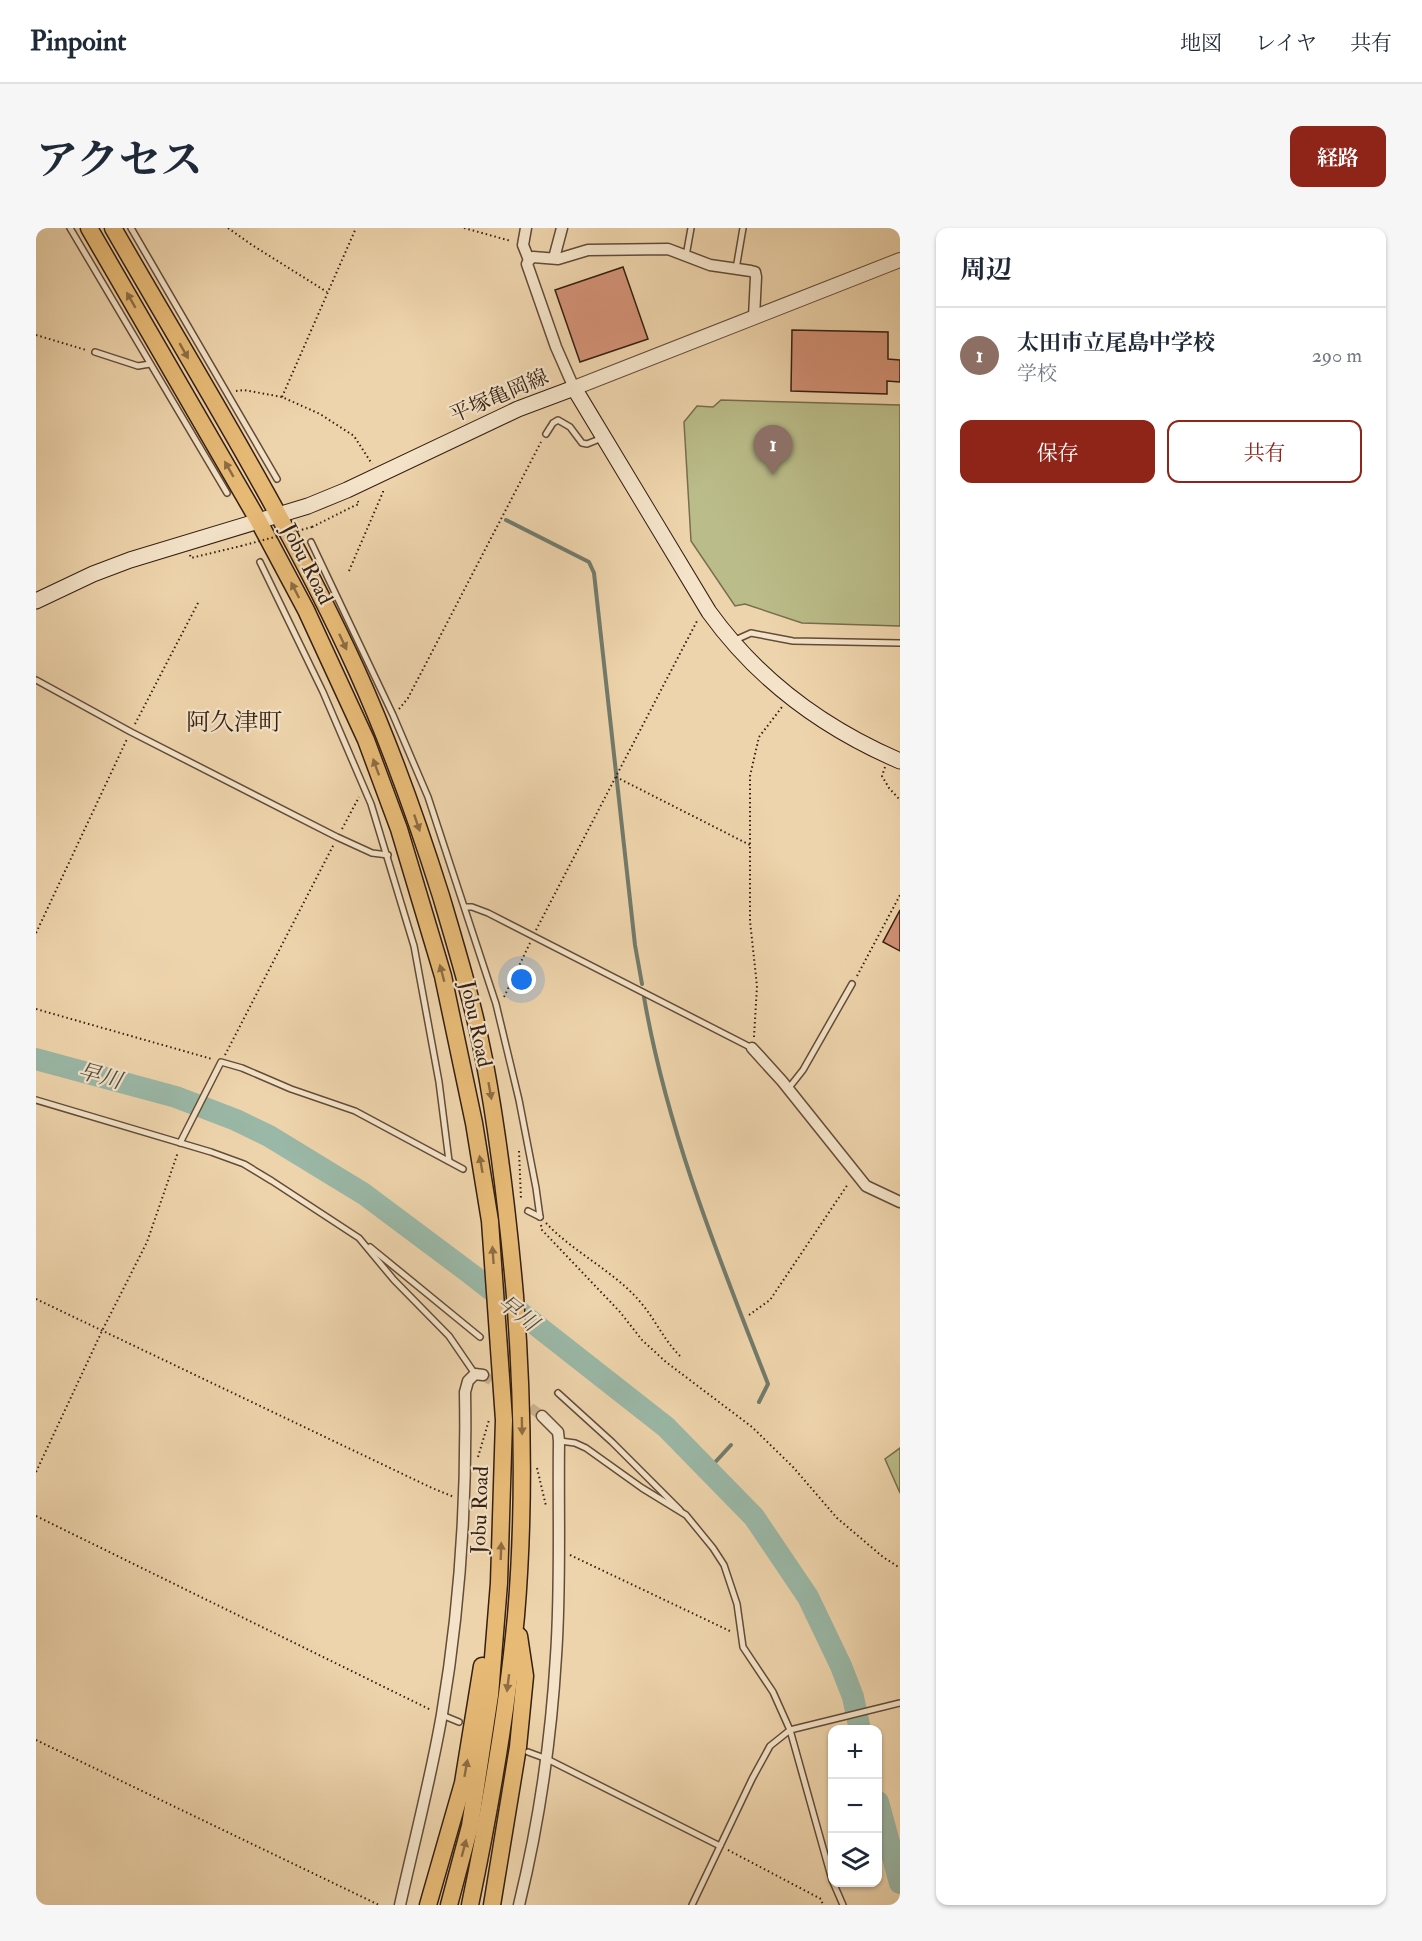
<!DOCTYPE html>
<html lang="ja">
<meta charset="utf-8">
<style>
:root{--surface:#fff;--page:#f6f6f7;--text:#1f2937;--muted:#747a83;--line:#e0e1e3;--accent:#8f2418}
body{margin:0;font-family:"IM FELL Double Pica","Noto Serif JP",serif;background:var(--page);color:var(--text)}
.controls{position:absolute;right:18px;bottom:18px;display:grid;overflow:hidden;border-radius:12px;box-shadow:0 2px 4px #0004}
.controls button{width:54px;height:54px;display:grid;place-items:center;padding:0;border:0;border-bottom:2px solid var(--line);background:var(--surface);color:var(--text);font:30px sans-serif}
.you{position:absolute;left:486px;top:752px;width:21px;height:21px;margin:-15px;border:4px solid #fff;border-radius:50%;background:#1a73e8;box-shadow:0 0 0 9px #1a73e833}
.badge{display:grid;place-items:center;width:39px;height:39px;border-radius:50%;background:var(--accent);color:#fff;font-size:20px;font-weight:700}
.pin{position:absolute;translate:-50% -50px;filter:drop-shadow(0 2px 3px #0008)}
.pin::after{content:'';position:absolute;top:32px;width:21px;height:18px;background:inherit;clip-path:polygon(0 0,100% 0,50% 100%)}
.list{margin:0;padding:0;list-style:none}
h2{display:flex;justify-content:space-between;align-items:center;height:78px;margin:0;padding:0 24px;font-size:26px}
h2 small{font-size:20px;font-weight:400;color:var(--muted)}
.list li{display:grid;grid-template-columns:39px 1fr auto;gap:18px;align-items:center;box-sizing:border-box;height:96px;padding:0 24px;border-top:2px solid var(--line)}
.list b{display:block;font-size:22px;white-space:nowrap}
.list p{margin:0;font-size:20px;white-space:nowrap;color:var(--muted)}
.list em{font-size:20px;font-style:normal;color:var(--muted)}
.actions{display:flex;gap:12px;padding:18px 24px}
.actions a{flex:1;padding:14px 0;border:2px solid var(--accent);border-radius:12px;text-align:center;font-size:21px;color:var(--accent)}
.actions .main{background:var(--accent);color:#fff}
.icon{flex:none;width:33px;height:33px;fill:none;stroke:currentColor;stroke-width:2;stroke-linecap:round;stroke-linejoin:round}
.map{position:relative;flex:none;width:864px;height:1677px;overflow:hidden;border-radius:12px}
header{display:flex;align-items:center;gap:36px;box-sizing:border-box;height:84px;padding:0 30px;background:var(--surface);border-bottom:2px solid var(--line)}
header strong{font-size:28px}
nav{display:flex;gap:33px;margin-inline-start:auto;font-size:21px}
.intro{display:flex;align-items:center;justify-content:space-between;box-sizing:border-box;height:144px;padding:0 36px}
h1{margin:0;font-size:42px}
.button{padding:15px 27px;border-radius:12px;background:var(--accent);color:#fff;font-size:21px;font-weight:700}
main{display:flex;gap:36px;padding:0 36px}
aside{flex:1;background:var(--surface);border-radius:12px;box-shadow:0 2px 4px #0004}
.map>svg:first-child{display:block}
.green{fill:#babc89;stroke:#786e4d;stroke-width:1.5}
.lines{fill:none;stroke-linecap:round;stroke-linejoin:round}
.stream{stroke:#727b6b;stroke-width:4}
.river{stroke:#9ab8a7;stroke-width:22}
.building{fill:#d29176;stroke:#351f11;stroke-width:1.5}
.minor-tunnel{stroke:#c9b08d;stroke-width:10;stroke-dasharray:10 5;stroke-linecap:butt}
.service-casing{stroke:#634c38;stroke-width:8}
.minor-casing{stroke:#634c38;stroke-width:13}
.tertiary-casing{stroke:#634c38;stroke-width:16}
.secondary-casing{stroke:#351f11;stroke-width:17}
.trunk-casing{stroke:#351f11;stroke-width:19}
.path{stroke:#351f11;stroke-width:2;stroke-dasharray:1.5 3;stroke-linecap:butt}
.service{stroke:#f4e3c9;stroke-width:5}
.minor{stroke:#f4e3c9;stroke-width:10}
.tertiary{stroke:#f4e3c9;stroke-width:14}
.secondary{stroke:#f4e3c9;stroke-width:15}
.trunk{stroke:#e7ba76;stroke-width:16}
.path-bridge{stroke:#351f11;stroke-width:2;stroke-dasharray:1.5 3;stroke-linecap:butt}
.oneway{fill:#8e6c44}
.labels{text-anchor:middle;dominant-baseline:central;stroke-width:4.5;stroke-linejoin:round;paint-order:stroke}
.street-label{font-size:21px;fill:#351f11;stroke:#f4e3c9}
.water-label{font-size:22px;font-style:italic;fill:#534d3e;stroke:#f4e3c9}
.quarter-label{font-size:24px;fill:#351f11;stroke:#f4e3c9}
</style>
<header>
<strong>Pinpoint</strong>
<nav><a>地図</a><a>レイヤ</a><a>共有</a></nav>
</header>
<div class="intro"><h1>アクセス</h1><a class="button">経路</a></div>
<main>
<div class="map">
<svg width="864" height="1677" viewBox="0 0 864 1677">
<rect width="100%" height="100%" fill="#eed4ac"/>
<filter id="stains"><feTurbulence type="fractalNoise" baseFrequency=".00333" numOctaves="4"/><feColorMatrix values="0 0 0 0 .2 0 0 0 0 .09 0 0 0 0 .02 0 0 0 .5 -.17"/></filter>
<radialGradient id="worn" r=".72"><stop offset=".6" stop-color="#630" stop-opacity="0"/><stop offset="1" stop-color="#630" stop-opacity=".3"/></radialGradient>
<g class="green">
<polygon points="685,172 864,177 864,398 766,395 709,376 699,378 655,313 648,194 661,178 677,179"/>
<polygon points="864,1220 864,1265 849,1231"/>
</g>
<g class="lines">
<g class="stream">
<polyline points="470,292 553,334 558,345 599,717 606,756"/>
<path d="M608,769c23,134 75,261 124,387l-9,18"/>
<polyline points="672,1242 695,1217"/>
</g>
<g class="river">
<polyline points="0,831 140,869 200,892 233,908 328,966 435,1046 630,1199 718,1289 772,1369 805,1438 817,1469 824,1502"/>
<polyline points="842,1574 864,1655"/>
</g>
</g>
<g class="building">
<polygon points="587,39 612,111 544,134 519,62"/>
<polygon points="756,102 852,104 852,131 864,132 864,154 851,153 851,166 755,163"/>
<polygon points="864,682 864,723 847,714"/>
</g>
<g class="lines">
<g class="minor-tunnel">
<polyline points="447,1147 469,1162"/>
<polyline points="482,1171 506,1188"/>
</g>
<defs>
<g id="service">
<polyline points="34,0 191,265"/>
<polyline points="95,0 241,251"/>
<polyline points="650,28 655,0"/>
<polyline points="700,41 707,0"/>
<polyline points="59,124 102,138 114,136"/>
<polyline points="510,206 517,195 522,192 534,199 546,215 551,216 566,210"/>
<polyline points="275,314 357,487 392,569 460,776 483,872 500,960 504,989"/>
<polyline points="224,334 287,464 335,576 378,718 403,854 413,933"/>
<polyline points="697,413 715,405 757,413 864,415"/>
<polyline points="0,452 95,504 301,609 336,625 352,627"/>
<polyline points="429,679 436,679 452,685 716,820"/>
<polyline points="752,861 767,842 816,756"/>
<polyline points="0,872 175,924 208,936 236,953 323,1010 358,1052 413,1108 439,1146"/>
<polyline points="144,915 185,834 206,840 255,861 319,883 427,941"/>
<polyline points="492,983 504,989"/>
<polyline points="334,1019 444,1109"/>
<polyline points="522,1165 576,1214 644,1282"/>
<polyline points="524,1213 539,1215 550,1220 606,1260 650,1287 677,1320 688,1337 701,1376 707,1419 737,1464 754,1502 796,1652"/>
<polyline points="406,1487 423,1494"/>
<polyline points="492,1524 511,1531 684,1618"/>
<polyline points="797,1654 807,1677"/>
<polyline points="656,1677 716,1551 734,1518 754,1502 864,1475"/>
</g>
<g id="minor">
<polyline points="490,0 487,17 493,32"/>
<polyline points="518,30 526,0"/>
<polyline points="538,160 520,119 491,36 493,32 497,29 522,31 552,22 632,21 674,37 715,43 719,44 720,49 718,89"/>
<polyline points="716,820 746,853 830,958 864,974"/>
<path d="M364,1677c14,-63 31,-127 42,-191 18,-107 25,-214 23,-322l3,-11 7,-7 8,1"/>
<path d="M483,1677c20,-82 32,-164 37,-249 5,-71 2,-143 3,-215l-1,-9 -16,-16"/>
</g>
<polyline id="tertiary" points="538,160 864,32"/>
<path id="secondary" d="M0,373l57,-27 37,-14 178,-54 39,-16 171,-81 56,-21 135,224c49,68 114,116 191,149"/>
<g id="trunk">
<polyline points="53,0 222,292 270,382 330,512 363,601 407,748 438,895 454,993 468,1192 463,1355 454,1467 434,1598 413,1677"/>
<path d="M77,0c84,146 174,290 244,443 33,73 60,149 84,225 16,54 32,107 43,163 15,79 24,158 31,237 8,107 10,213 1,320 -9,97 -26,193 -46,289"/>
<polyline points="392,1677 427,1555 446,1438"/>
<polyline points="456,1677 482,1519 489,1448 483,1408"/>
</g>
</defs>
<use href="#service" class="service-casing"/>
<use href="#minor" class="minor-casing"/>
<use href="#tertiary" class="tertiary-casing"/>
<use href="#secondary" class="secondary-casing"/>
<use href="#trunk" class="trunk-casing"/>
<g class="path">
<polyline points="192,0 216,17 291,64"/>
<polyline points="428,0 475,13"/>
<polyline points="0,107 50,122"/>
<polyline points="200,163 208,162 246,169 284,186 318,208 336,236"/>
<polyline points="246,169 320,0"/>
<polyline points="276,299 318,278 323,276 321,271"/>
<polyline points="154,327 155,330 205,318"/>
<polyline points="313,343 347,264 347,260"/>
<polyline points="363,481 372,470 505,214"/>
<polyline points="99,496 163,373"/>
<polyline points="849,539 846,548 853,560 864,572"/>
<polyline points="580,549 714,617"/>
<polyline points="306,601 323,569"/>
<polyline points="500,702 661,393"/>
<polyline points="0,705 91,511"/>
<polyline points="821,748 864,667"/>
<polyline points="468,769 494,715"/>
<polyline points="0,781 176,831"/>
<polyline points="718,809 721,758 714,693 714,548 723,509 746,479"/>
<polyline points="189,827 298,616"/>
<polyline points="483,923 485,971"/>
<path d="M510,995c28,30 70,49 96,81 14,17 22,36 38,52"/>
<polyline points="505,997 506,1002 584,1084 606,1112 630,1134 716,1199 757,1239 801,1290 847,1329 864,1340"/>
<polyline points="0,1071 396,1260 418,1269"/>
<polyline points="713,1087 734,1072 812,956"/>
<polyline points="442,1229 453,1192"/>
<polyline points="501,1240 510,1278"/>
<polyline points="0,1244 66,1103 111,1014 142,924"/>
<polyline points="0,1288 395,1482"/>
<polyline points="534,1327 696,1404"/>
<polyline points="0,1512 343,1677"/>
<polyline points="692,1622 785,1671 787,1677"/>
</g>
<use href="#service" class="service"/>
<use href="#minor" class="minor"/>
<use href="#tertiary" class="tertiary"/>
<use href="#secondary" class="secondary"/>
<use href="#trunk" class="trunk"/>
<polyline class="path-bridge" points="205,318 276,299"/>
</g>
<defs><path id="oneway-solid" d="M-6-.8H1V-3.2L6.5 0L1 3.2V.8H-6Z" transform="scale(1.5)"/></defs>
<g class="oneway">
<use href="#oneway-solid" transform="translate(95 72) rotate(-120)"/>
<use href="#oneway-solid" transform="translate(148 123) rotate(60)"/>
<use href="#oneway-solid" transform="translate(193 241) rotate(-120)"/>
<use href="#oneway-solid" transform="translate(259 362) rotate(-117)"/>
<use href="#oneway-solid" transform="translate(307 414) rotate(65)"/>
<use href="#oneway-solid" transform="translate(340 539) rotate(-110)"/>
<use href="#oneway-solid" transform="translate(381 595) rotate(71)"/>
<use href="#oneway-solid" transform="translate(406 745) rotate(-105)"/>
<use href="#oneway-solid" transform="translate(454 863) rotate(80)"/>
<use href="#oneway-solid" transform="translate(445 936) rotate(-100)"/>
<use href="#oneway-solid" transform="translate(457 1027) rotate(-94)"/>
<use href="#oneway-solid" transform="translate(486 1198) rotate(89)"/>
<use href="#oneway-solid" transform="translate(465 1323) rotate(-88)"/>
<use href="#oneway-solid" transform="translate(472 1455) rotate(97)"/>
<use href="#oneway-solid" transform="translate(430 1540) rotate(-80)"/>
<use href="#oneway-solid" transform="translate(428 1620) rotate(-75)"/>
</g>
<g class="labels">
<g class="street-label">
<text transform="translate(463 168) rotate(-23)">平塚亀岡線</text>
<text transform="translate(271 336) rotate(63)">Jobu Road</text>
<text transform="translate(440 796) rotate(78)">Jobu Road</text>
<text transform="translate(444 1282) rotate(-88)">Jobu Road</text>
</g>
<g class="water-label">
<text transform="translate(64 848) rotate(15)">早川</text>
<text transform="translate(482 1085) rotate(38)">早川</text>
</g>
<g class="quarter-label">
<text x="198" y="494">阿久津町</text>
</g>
</g>
<rect width="100%" height="100%" filter="url(#stains)"/>
<rect width="100%" height="100%" fill="url(#worn)"/>
</svg>
<div class="controls">
<button>+</button>
<button>−</button>
<button><svg class="icon" aria-label="layers" viewBox="0 0 24 24"><path d="M12 4l9 5-9 5-9-5zM3 14l9 5 9-5"/></svg></button>
</div>
<div class="you"></div>
<div class="pin badge" style="left:737px;top:247px;background:#8d6e63">1</div>
</div>
<aside>
<h2>周辺<small></small></h2>
<ul class="list">
<li><span class="badge" style="background:#8d6e63">1</span><div><b>太田市立尾島中学校</b><p>学校</p></div><em>290 m</em></li>
</ul>
<div class="actions"><a class="main">保存</a><a>共有</a></div>
</aside>
</main>
